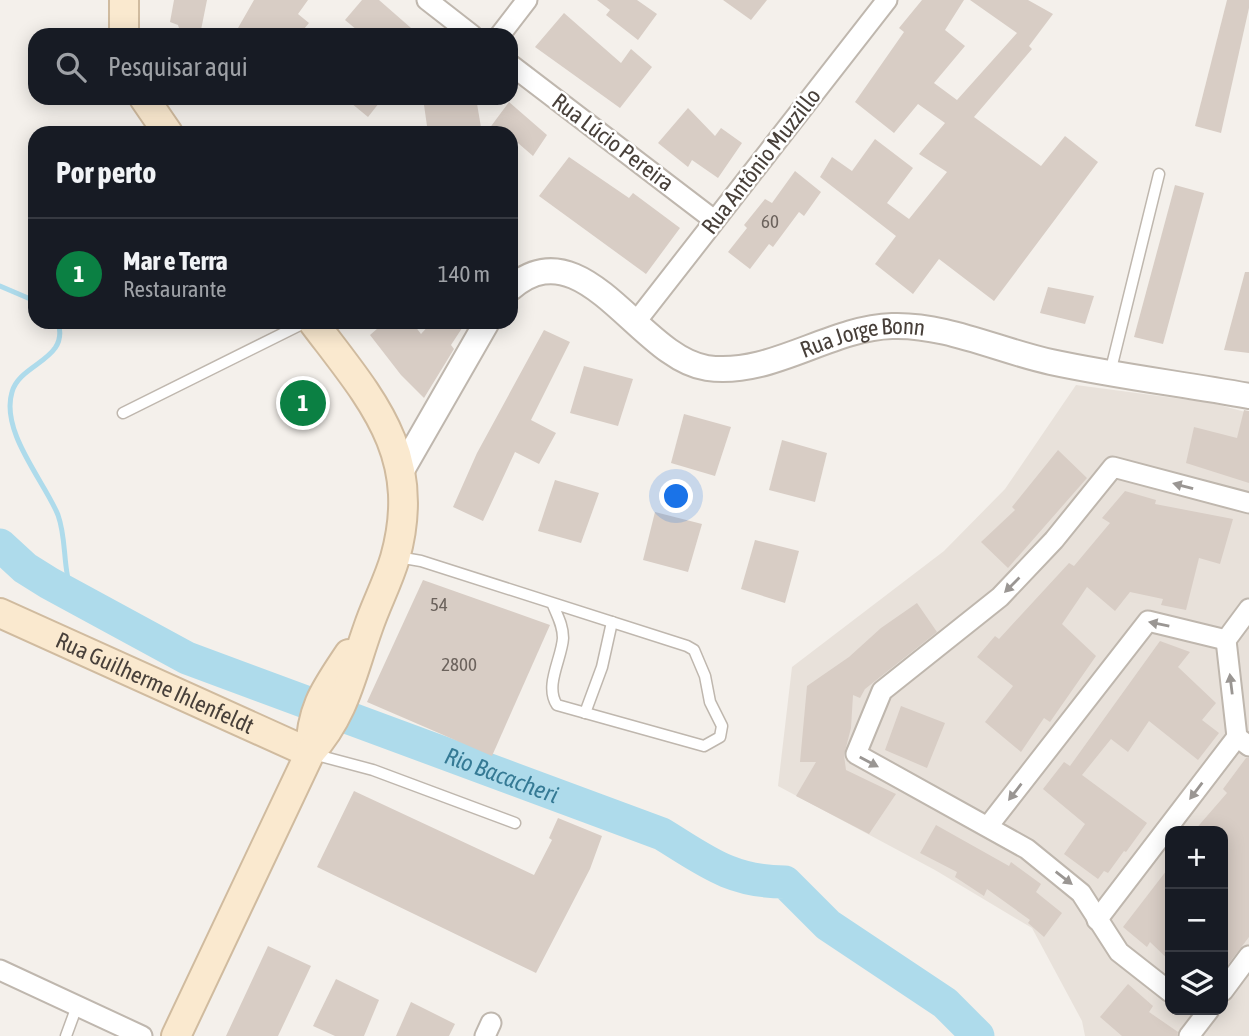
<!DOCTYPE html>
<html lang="pt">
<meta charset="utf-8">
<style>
:root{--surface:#171b24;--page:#242831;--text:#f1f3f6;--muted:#9ea1a6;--line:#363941;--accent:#0b8043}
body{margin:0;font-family:"Asap Condensed",sans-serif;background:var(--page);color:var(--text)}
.controls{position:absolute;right:21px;bottom:21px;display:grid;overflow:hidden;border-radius:14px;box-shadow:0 4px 18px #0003}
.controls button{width:63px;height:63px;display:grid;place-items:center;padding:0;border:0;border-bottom:2px solid var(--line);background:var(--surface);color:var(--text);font:35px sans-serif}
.you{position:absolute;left:677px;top:497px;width:24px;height:24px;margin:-18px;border:5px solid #fff;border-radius:50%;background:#1a73e8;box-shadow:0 0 0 10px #1a73e833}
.badge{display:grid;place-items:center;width:46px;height:46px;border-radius:50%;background:var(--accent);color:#fff;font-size:23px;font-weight:700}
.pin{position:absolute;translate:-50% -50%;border:4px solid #fff;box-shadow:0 2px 7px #0006}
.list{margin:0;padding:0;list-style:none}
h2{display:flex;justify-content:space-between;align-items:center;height:91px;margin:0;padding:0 28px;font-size:30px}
h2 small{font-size:23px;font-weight:400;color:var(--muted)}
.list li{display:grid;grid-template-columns:46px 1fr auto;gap:21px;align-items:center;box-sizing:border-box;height:112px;padding:0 28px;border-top:2px solid var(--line)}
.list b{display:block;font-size:26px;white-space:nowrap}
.list p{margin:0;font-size:23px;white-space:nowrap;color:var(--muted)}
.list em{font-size:23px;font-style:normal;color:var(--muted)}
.icon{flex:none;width:38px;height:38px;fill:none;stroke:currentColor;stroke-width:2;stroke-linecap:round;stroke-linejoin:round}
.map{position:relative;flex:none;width:1249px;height:1036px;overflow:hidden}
.search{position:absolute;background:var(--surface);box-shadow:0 4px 18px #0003;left:28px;top:28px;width:490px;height:77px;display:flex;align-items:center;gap:18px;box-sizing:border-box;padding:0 24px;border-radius:21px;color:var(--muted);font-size:26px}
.panel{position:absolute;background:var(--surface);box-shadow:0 4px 18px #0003;left:28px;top:126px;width:490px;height:203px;border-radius:21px}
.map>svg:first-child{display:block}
.residential{fill:#e8e1da;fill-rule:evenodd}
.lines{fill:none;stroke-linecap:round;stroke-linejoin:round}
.stream{stroke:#aedbeb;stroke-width:5}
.river{stroke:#aedbeb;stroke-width:33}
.building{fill:#d8cdc5}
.service-casing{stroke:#bfb7ae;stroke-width:13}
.minor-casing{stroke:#bfb7ae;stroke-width:23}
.tertiary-casing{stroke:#bfb7ae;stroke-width:28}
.secondary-casing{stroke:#d0bb9f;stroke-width:32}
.service{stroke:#fff;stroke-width:10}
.minor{stroke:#fff;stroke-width:19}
.tertiary{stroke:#fff;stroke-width:24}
.secondary{stroke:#fae9cf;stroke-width:28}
.oneway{fill:#9a9693}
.labels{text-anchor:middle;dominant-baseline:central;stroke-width:5;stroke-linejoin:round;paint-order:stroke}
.number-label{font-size:19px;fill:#6c635d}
.street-label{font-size:23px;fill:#48403a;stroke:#fff}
.water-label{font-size:24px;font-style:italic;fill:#357a95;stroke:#fff}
</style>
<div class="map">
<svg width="1249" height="1036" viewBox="0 0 1249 1036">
<rect width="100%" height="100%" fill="#f4f0eb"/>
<path class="residential" d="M1076,385l136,18 37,10v623h-164l-3,-15 -50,-93 -97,-58 -157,-84 14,-119 152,-116 61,-62zM1170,831h53v179h-53z"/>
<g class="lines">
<g class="stream">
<polyline points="0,286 35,301"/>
<path d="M58,322c12,38 -38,41 -46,70 -12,40 33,90 46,123 10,28 3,56 17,83"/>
</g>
<path class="river" id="s1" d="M0,545l25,23 24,15 138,75 475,176c44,27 69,48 123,48l43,43 117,78 33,33"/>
</g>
<g class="building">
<polygon points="174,0 207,0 200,35 181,35 178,25 170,22"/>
<polygon points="254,0 308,0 298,14 309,23 299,35 234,35"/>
<polygon points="362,0 379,0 419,35 363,35 345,20"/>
<polygon points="597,0 637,0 657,14 638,40 606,15 610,10"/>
<polygon points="723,0 767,0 751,20"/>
<polygon points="922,0 964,0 945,30 965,46 934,83 957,100 1017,33 970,0 1028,0 1053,14 1029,46 1032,49 974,117 1041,166 1065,136 1098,162 994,301 939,259 913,294 875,264 896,236 820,177 832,157 852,171 875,139 913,168 887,203 909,219 947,172 919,154 945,123 918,104 894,133 855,102 904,32 899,28"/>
<polygon points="1227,0 1249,0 1249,8 1221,133 1195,126"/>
<polygon points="564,13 621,63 631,49 652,67 620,108 535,47"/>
<polygon points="345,98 383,98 368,117"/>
<polygon points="423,98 476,98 482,133 428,133"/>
<polygon points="509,102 547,135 533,156 511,137 511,133 486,133"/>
<polygon points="688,108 715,136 721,128 742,143 718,178 692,160 688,167 658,143"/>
<polygon points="569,157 629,198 633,193 680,228 646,274 539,196"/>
<polygon points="795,171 821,192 804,216 799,212 773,247 769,244 750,269 728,252 747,228 744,225 765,199 772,203"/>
<polygon points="1175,185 1204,193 1163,344 1134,337"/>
<polygon points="1245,272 1249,272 1249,353 1224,350"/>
<polygon points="1048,287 1094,296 1085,324 1040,313"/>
<polygon points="385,322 412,322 421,334 432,322 466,322 451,345 454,349 424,398 401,375 370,335"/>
<polygon points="544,330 570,342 531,420 556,433 539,464 515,452 483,521 453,507 477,453"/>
<polygon points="584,366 633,379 618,426 570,413"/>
<polygon points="1244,410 1249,411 1249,483 1186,463 1194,427 1237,438"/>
<polygon points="684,414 731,427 715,476 671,463"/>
<polygon points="782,440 827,453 815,502 769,490"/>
<polygon points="1058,450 1087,478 1008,568 981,542 1015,510 1012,507"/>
<polygon points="555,480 599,493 581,543 538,531"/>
<polygon points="1125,491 1156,500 1155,504 1233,519 1220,564 1199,558 1186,610 1161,605 1163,599 1130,592 1115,611 1087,587 1062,624 1096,656 1050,722 1044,718 1021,752 985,722 1013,686 977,657 995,636 999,639 1069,563 1074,566 1110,523 1102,518"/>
<polygon points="655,512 702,524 688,572 643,560"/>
<polygon points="755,540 799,551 785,603 741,589"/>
<polygon points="423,580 550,625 492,756 367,702"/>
<polygon points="917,603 937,632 865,689 860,698 853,695 851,728 844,755 846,770 896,794 869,834 796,796 816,762 800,762 807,686 849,657 881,628"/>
<polygon points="1160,641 1190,652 1178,667 1216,703 1202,720 1219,733 1198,760 1149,721 1128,752 1111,739 1082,775 1147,823 1126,852 1124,851 1108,873 1104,871 1098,879 1064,854 1085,824 1043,789 1064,762 1070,766"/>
<polygon points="901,706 945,723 927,768 885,750"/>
<polygon points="1246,758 1249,758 1249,937 1223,971 1223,831 1194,831 1227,793 1223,789"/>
<polygon points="354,791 534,875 552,840 549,838 558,818 602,836 590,869 536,973 317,867"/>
<polygon points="936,825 1009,866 1011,862 1041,884 1036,892 1062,913 1044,937 1028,923 1030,920 987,889 984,896 955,877 957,872 920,853"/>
<polygon points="1170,866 1170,961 1150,942 1147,947 1123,927"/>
<polygon points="268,946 311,966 278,1036 226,1036"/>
<polygon points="336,979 379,1000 364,1036 335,1036 313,1026"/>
<polygon points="1128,984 1153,1006 1149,1012 1178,1032 1177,1036 1122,1036 1100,1017"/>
<polygon points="411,1002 455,1024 449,1036 396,1036"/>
</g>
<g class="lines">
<defs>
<g id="service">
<polyline points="1110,373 1159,174"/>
<polyline points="123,413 306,322"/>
<path d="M398,557l23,4 266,85 7,4 11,26 5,26 12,24 -2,11 -16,9 -147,-41c-13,-19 5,-47 6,-67 0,-12 -5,-21 -10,-33"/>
<polyline points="585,713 602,667 612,622"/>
<polyline points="313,754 373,770 515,823"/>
<polyline points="66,1036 77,1006"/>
</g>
<g id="minor">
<polyline points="427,0 472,35"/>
<polyline points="500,35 527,0"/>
<polyline points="511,65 714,220"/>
<polyline points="635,323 887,0"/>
<polyline points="1249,609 1226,640 1237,737 1249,746"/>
<polyline points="989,825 1148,621 1226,640"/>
<polyline points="1097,920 1237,737"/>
<polyline points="0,970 142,1036"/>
<polyline points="1223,991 1249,956"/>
<polyline points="1170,992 1119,952 1081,893 1027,849 856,754 882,691 1000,597 1054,540 1113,467 1249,503"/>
<polyline points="485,1036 491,1023"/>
<polyline points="1189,1036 1209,1010"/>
</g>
<g id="tertiary">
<path id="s2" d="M511,288c73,-63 128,70 196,80 64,9 122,-40 185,-42 53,-2 108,25 159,36 65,14 132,22 198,34"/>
<polyline points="402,470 487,322"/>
</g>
<g id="secondary">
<polyline points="124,0 124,35"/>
<polyline points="144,98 168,133"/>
<path id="s3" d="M0,613l310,140"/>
<path d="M310,753c1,-45 15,-63 39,-99"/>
<path d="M176,1036l134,-283c35,-39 41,-77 58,-125 8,-24 20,-46 27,-70 29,-104 -24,-159 -82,-236"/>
</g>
</defs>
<use href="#service" class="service-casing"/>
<use href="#minor" class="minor-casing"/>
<use href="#tertiary" class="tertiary-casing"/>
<use href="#secondary" class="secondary-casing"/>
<use href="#service" class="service"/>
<use href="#minor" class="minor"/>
<use href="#tertiary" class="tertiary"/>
<use href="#secondary" class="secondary"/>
</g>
<defs><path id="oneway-solid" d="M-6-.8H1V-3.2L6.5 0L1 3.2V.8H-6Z" transform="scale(1.75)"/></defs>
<g class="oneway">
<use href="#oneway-solid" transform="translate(1183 486) rotate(-165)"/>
<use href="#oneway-solid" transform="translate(1012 585) rotate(135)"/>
<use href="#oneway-solid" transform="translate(1159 624) rotate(-169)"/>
<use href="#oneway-solid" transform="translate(1231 684) rotate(-97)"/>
<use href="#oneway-solid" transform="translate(869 762) rotate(28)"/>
<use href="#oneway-solid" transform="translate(1196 791) rotate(127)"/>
<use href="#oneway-solid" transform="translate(1015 792) rotate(128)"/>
<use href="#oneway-solid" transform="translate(1064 878) rotate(38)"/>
</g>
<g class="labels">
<g class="number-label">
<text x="770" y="221">60</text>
<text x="439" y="604">54</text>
<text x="459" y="664">2800</text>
</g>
<g class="street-label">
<text transform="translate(613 142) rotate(37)">Rua Lúcio Pereira</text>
<text transform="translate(761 161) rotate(-52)">Rua Antônio Muzzillo</text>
<text stroke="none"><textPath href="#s2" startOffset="392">Rua Jorge Bonn</textPath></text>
<text stroke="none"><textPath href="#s3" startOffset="170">Rua Guilherme Ihlenfeldt</textPath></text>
</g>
<g class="water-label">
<text stroke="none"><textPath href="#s1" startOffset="555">Rio Bacacheri</textPath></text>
</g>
</g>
</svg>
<div class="controls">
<button>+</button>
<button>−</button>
<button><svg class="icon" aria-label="layers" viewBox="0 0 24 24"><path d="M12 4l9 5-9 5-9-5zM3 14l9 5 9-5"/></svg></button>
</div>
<div class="you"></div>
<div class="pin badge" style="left:303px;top:403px">1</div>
<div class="search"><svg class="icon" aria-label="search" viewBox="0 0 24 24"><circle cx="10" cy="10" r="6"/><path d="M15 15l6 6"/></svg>Pesquisar aqui</div>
<section class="panel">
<h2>Por perto<small></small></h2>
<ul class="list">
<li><span class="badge">1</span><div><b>Mar e Terra</b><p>Restaurante</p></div><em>140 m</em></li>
</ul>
</section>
</div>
